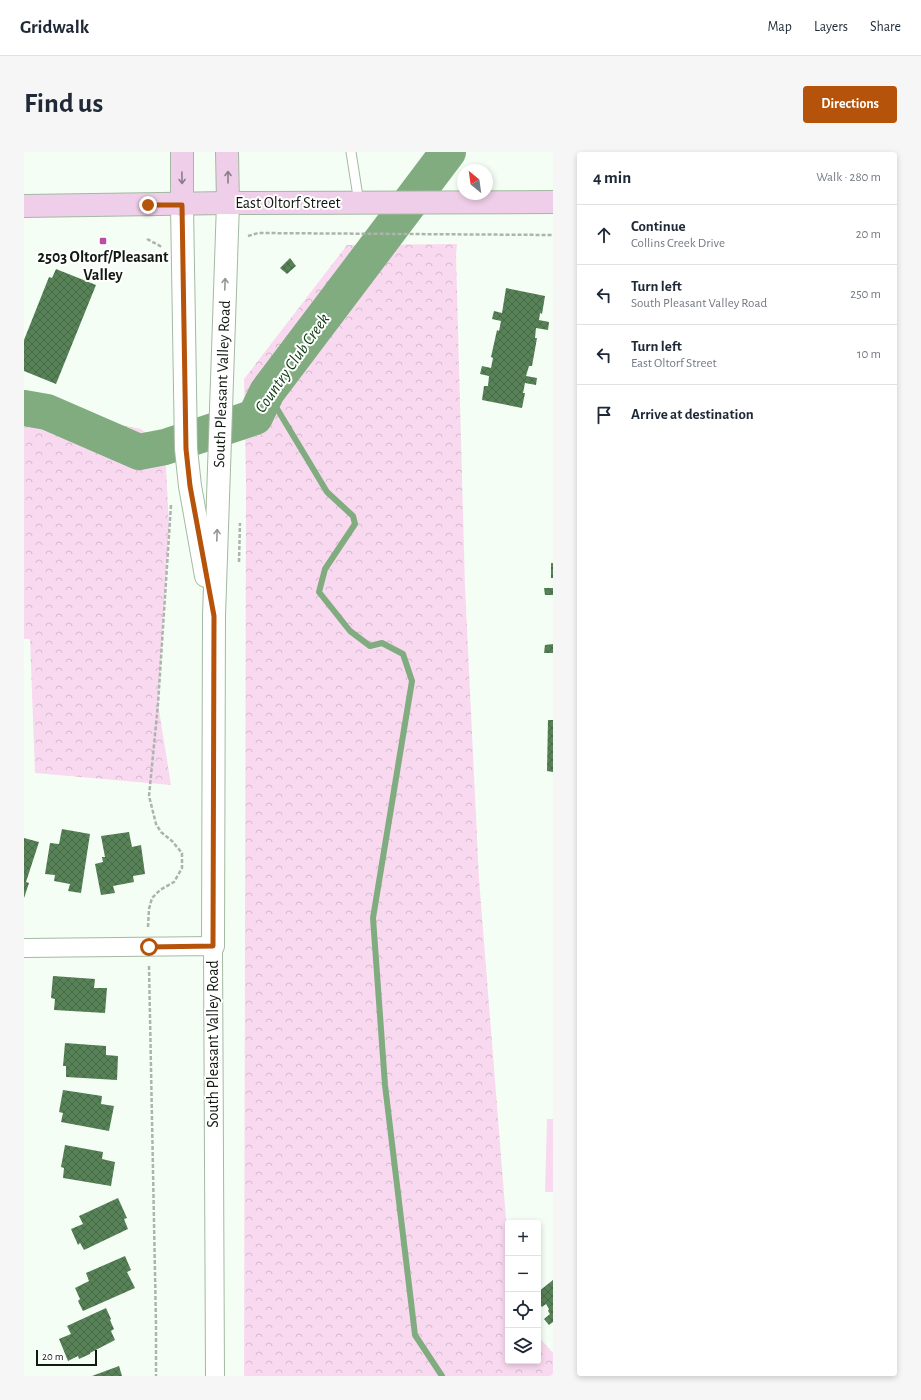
<!DOCTYPE html>
<meta charset="utf-8">
<style>
:root{--surface:#fff;--page:#f6f6f7;--text:#1f2937;--muted:#747a83;--line:#e0e1e3;--accent:#b45309}
body{margin:0;font-family:"Alegreya Sans",sans-serif;background:var(--page);color:var(--text)}
.controls{position:absolute;right:12px;bottom:12px;display:grid;overflow:hidden;border-radius:4px;box-shadow:0 2px 6px #0003}
.controls button{width:36px;height:36px;display:grid;place-items:center;padding:0;border:0;border-bottom:1px solid var(--line);background:var(--surface);color:var(--text);font:20px sans-serif}
.compass{position:absolute;left:433px;top:12px;width:36px;height:36px;border-radius:50%;background:var(--surface);box-shadow:0 2px 6px #0003;rotate:331deg}
.scale{position:absolute;left:12px;bottom:10px;width:61px;box-sizing:border-box;padding-left:4px;border:2px solid #111910;border-top:0;font-size:11px;line-height:14px;white-space:nowrap;color:#111910;-webkit-text-stroke:3px #fff;paint-order:stroke}
.stop{position:absolute;width:12px;height:12px;margin:-9px;border:3px solid #b45309;border-radius:50%;background:#fff}
.stop.end{background:#b45309;border-color:#fff;box-shadow:0 1px 4px #0008}
.list{margin:0;padding:0;list-style:none}
h2{display:flex;justify-content:space-between;align-items:center;height:52px;margin:0;padding:0 16px;font-size:17px}
h2 small{font-size:13px;font-weight:400;color:var(--muted)}
.list li{display:grid;grid-template-columns:26px 1fr auto;gap:12px;align-items:center;box-sizing:border-box;height:60px;padding:0 16px;border-top:1px solid var(--line)}
.list b{display:block;font-size:15px;white-space:nowrap}
.list p{margin:0;font-size:13px;white-space:nowrap;color:var(--muted)}
.list em{font-size:13px;font-style:normal;color:var(--muted)}
.icon{flex:none;width:22px;height:22px;fill:none;stroke:currentColor;stroke-width:2;stroke-linecap:round;stroke-linejoin:round}
.map{position:relative;flex:none;width:529px;height:1224px;overflow:hidden;border-radius:4px}
header{display:flex;align-items:center;gap:24px;box-sizing:border-box;height:56px;padding:0 20px;background:var(--surface);border-bottom:1px solid var(--line)}
header strong{font-size:19px}
nav{display:flex;gap:22px;margin-inline-start:auto;font-size:14px}
.intro{display:flex;align-items:center;justify-content:space-between;box-sizing:border-box;height:96px;padding:0 24px}
h1{margin:0;font-size:28px}
.button{padding:10px 18px;border-radius:4px;background:var(--accent);color:#fff;font-size:14px;font-weight:700}
main{display:flex;gap:24px;padding:0 24px}
aside{flex:1;background:var(--surface);border-radius:4px;box-shadow:0 2px 6px #0003}
.map>svg:first-child{display:block}
.forest{fill:url(#forest-crowns)}
.garden{fill:#f9d9f0}
.lines{fill:none;stroke-linecap:round;stroke-linejoin:round}
.stream{stroke:#80ac80;stroke-width:6}
.river{stroke:#80ac80;stroke-width:36}
.building{fill:url(#building-cross-hatch)}
.service-casing{stroke:#a3b9a2;stroke-width:11}
.minor-casing{stroke:#a3b9a2;stroke-width:20}
.tertiary-casing{stroke:#a3b9a2;stroke-width:24}
.secondary-casing{stroke:#a3b9a2;stroke-width:24}
.path{stroke:#acb4ab;stroke-width:2.5;stroke-dasharray:4 2;stroke-linecap:butt}
.service{stroke:#fff;stroke-width:9}
.minor{stroke:#fff;stroke-width:18}
.tertiary{stroke:#fff;stroke-width:22}
.secondary{stroke:#eecee8;stroke-width:22}
.oneway{stroke:#8b7d87}
.oneway2{stroke:#949893}
.route{stroke:#b45309;stroke-width:5}
.poi-dot{fill:#be4da8;stroke:#fff;stroke-width:1.5}
.labels{text-anchor:middle;dominant-baseline:central;stroke-width:4;stroke-linejoin:round;paint-order:stroke}
.street-label{font-size:16px;fill:#111910;stroke:#fff}
.poi-label{font-size:16px;font-weight:bold;fill:#111910;stroke:#fff}
.water-label{font-size:17px;font-style:italic;fill:#0d3c11;stroke:#fff}
</style>
<header>
<strong>Gridwalk</strong>
<nav><a>Map</a><a>Layers</a><a>Share</a></nav>
</header>
<div class="intro"><h1>Find us</h1><a class="button">Directions</a></div>
<main>
<div class="map">
<svg width="529" height="1224" viewBox="0 0 529 1224">
<defs>
<pattern id="forest-crowns" width="20" height="18" patternUnits="userSpaceOnUse"><rect width="20" height="18" fill="#f9d9f0"/><path d="M2 6a3 3 0 1 1 6 0M12 15a3 3 0 1 1 6 0" fill="none" stroke="#d4bacd"/></pattern>
<pattern id="building-cross-hatch" width="8" height="8" patternUnits="userSpaceOnUse"><rect width="8" height="8" fill="#578157"/><path d="M0 0l8 8M0 8l8-8" fill="none" stroke="#476947"/></pattern>
</defs>
<rect width="100%" height="100%" fill="#f5fef4"/>
<g class="forest">
<polygon points="433,92 432,103 441,435 455,727 484,1092 484,1209 514,1209 514,1184 529,1201 529,1224 220,1224 222,331 220,227 323,93"/>
<polygon points="0,253 117,277 141,295 145,374 134,552 147,633 11,621 6,487 0,487"/>
</g>
<polygon class="garden" points="523,967 529,967 529,1040 521,1040"/>
<g class="lines">
<polyline class="stream" points="243,240 303,340 329,364 331,372 301,417 295,440 326,479 346,494 358,491 379,502 388,529 349,766 361,933 391,1183 418,1224"/>
<polyline class="river" points="0,256 23,260 115,300 141,295 231,265 243,240 424,0"/>
</g>
<g class="building">
<polygon points="266,106 272,114 263,122 256,116"/>
<polygon points="32,117 72,133 32,232 0,219 0,188 25,125 28,126"/>
<polygon points="482,136 521,144 518,162 516,161 515,168 525,170 524,178 512,176 511,186 513,186 508,214 505,214 502,224 513,226 512,233 501,231 499,241 501,241 498,256 458,248 460,234 464,234 465,224 456,222 458,214 467,216 469,206 467,205 473,178 475,179 477,169 468,167 470,159 478,161"/>
<rect x="527" y="411" width="2" height="15"/>
<polygon points="520,436 529,436 529,443 521,443"/>
<polygon points="529,492 529,501 520,501 521,493"/>
<polygon points="524,568 529,568 529,620 523,619"/>
<polygon points="38,677 66,682 57,741 44,739 46,732 30,729 31,723 21,722 26,691 35,692"/>
<polygon points="105,680 108,695 117,693 121,722 109,724 110,730 89,734 91,741 77,743 71,712 79,710 78,705 81,705 77,684"/>
<polygon points="0,686 15,690 2,730 5,731 0,746"/>
<polygon points="29,824 71,827 70,836 83,836 81,861 30,858 31,847 27,846"/>
<polygon points="41,891 82,894 82,903 94,904 93,928 42,925 42,914 39,914"/>
<polygon points="39,938 78,944 77,952 90,954 85,979 37,970 39,961 35,960"/>
<polygon points="41,993 79,1000 78,1007 91,1010 87,1034 39,1026 40,1016 37,1015"/>
<polygon points="94,1046 103,1066 100,1067 104,1077 60,1098 56,1091 54,1093 47,1077 59,1072 55,1064"/>
<polygon points="101,1104 107,1118 103,1120 111,1136 59,1159 54,1149 56,1147 51,1136 65,1129 62,1121"/>
<polygon points="529,1128 529,1170 525,1173 520,1167 526,1162 524,1159 525,1157 522,1152 518,1155 514,1150 514,1140"/>
<polygon points="82,1156 87,1167 86,1168 90,1177 87,1179 91,1188 66,1201 66,1202 55,1207 54,1204 44,1209 35,1187 47,1182 43,1174"/>
<polygon points="95,1214 98,1224 68,1224"/>
</g>
<g class="lines">
<defs>
<polyline id="service" points="327,0 335,51"/>
<polyline id="minor" points="0,796 189,794 191,1224"/>
<g id="tertiary">
<polyline points="158,53 162,297 166,334 182,424"/>
<polyline points="189,794 190,464 204,51"/>
</g>
<g id="secondary">
<polyline points="158,0 158,53"/>
<polyline points="203,0 204,51"/>
<polyline points="0,54 204,51 529,50"/>
</g>
</defs>
<use href="#service" class="service-casing"/>
<use href="#minor" class="minor-casing"/>
<use href="#tertiary" class="tertiary-casing"/>
<use href="#secondary" class="secondary-casing"/>
<g class="path">
<polyline points="224,84 234,81 529,83"/>
<polyline points="123,87 138,95"/>
<polyline points="215,410 216,371"/>
<polyline points="124,775 125,757 128,746 136,738 150,730 158,716 158,701 148,689 137,680 132,672 125,644 134,552 147,353"/>
<polyline points="125,814 132,1172 132,1224"/>
</g>
<use href="#service" class="service"/>
<use href="#minor" class="minor"/>
<use href="#tertiary" class="tertiary"/>
<use href="#secondary" class="secondary"/>
</g>
<defs><path id="oneway-shaft" d="M-6 0H5M1.5-3L5.5 0L1.5 3" fill="none" stroke-width="1.6" stroke-linecap="round" stroke-linejoin="round"/></defs>
<g class="oneway">
<use href="#oneway-shaft" transform="translate(204 25) rotate(-90)"/>
<use href="#oneway-shaft" transform="translate(158 26) rotate(89)"/>
</g>
<g class="oneway2">
<use href="#oneway-shaft" transform="translate(201 132) rotate(-88)"/>
<use href="#oneway-shaft" transform="translate(193 383) rotate(-88)"/>
</g>
<g class="lines">
<polyline class="route" points="124,53 158,53 162,297 166,334 190,464 189,794 125,795"/>
</g>
<rect class="poi-dot" x="75" y="85" width="8" height="8" rx="2"/>
<g class="labels">
<g class="street-label">
<text x="264" y="51">East Oltorf Street</text>
<text transform="translate(198 232) rotate(-88)">South Pleasant Valley Road</text>
<text transform="translate(189 892) rotate(-90)">South Pleasant Valley Road</text>
</g>
<g class="poi-label">
<text x="79" y="105">2503 Oltorf/Pleasant<tspan x="79" dy="18">Valley</tspan></text>
</g>
<g class="water-label">
<text transform="translate(268 211) rotate(-55)">Country Club Creek</text>
</g>
</g>
</svg>
<div class="controls">
<button>+</button>
<button>−</button>
<button><svg class="icon" aria-label="locate" viewBox="0 0 24 24"><circle cx="12" cy="12" r="6"/><path d="M12 2v4M12 18v4M2 12h4M18 12h4"/></svg></button>
<button><svg class="icon" aria-label="layers" viewBox="0 0 24 24"><path d="M12 4l9 5-9 5-9-5zM3 14l9 5 9-5"/></svg></button>
</div>
<svg class="compass" viewBox="-18 -18 36 36"><path d="M0-13l5 13h-10z" fill="#e53935"/><path d="M0 13l5-13h-10z" fill="#747a83"/></svg>
<div class="scale">20 m</div>
<div class="stop" style="left:125px;top:795px"></div>
<div class="stop end" style="left:124px;top:53px"></div>
</div>
<aside>
<h2>4 min<small>Walk · 280 m</small></h2>
<ul class="list">
<li><svg class="icon" aria-label="ahead" viewBox="0 0 24 24"><path d="M12 20V5M6 11l6-6 6 6"/></svg><div><b>Continue</b><p>Collins Creek Drive</p></div><em>20 m</em></li>
<li><svg class="icon" aria-label="left" viewBox="0 0 24 24"><path d="M17 20v-9H6M10 6l-5 5 5 5"/></svg><div><b>Turn left</b><p>South Pleasant Valley Road</p></div><em>250 m</em></li>
<li><svg class="icon" aria-label="left" viewBox="0 0 24 24"><path d="M17 20v-9H6M10 6l-5 5 5 5"/></svg><div><b>Turn left</b><p>East Oltorf Street</p></div><em>10 m</em></li>
<li><svg class="icon" aria-label="arrive" viewBox="0 0 24 24"><path d="M6 21V4h12l-3 4 3 4H6"/></svg><div><b>Arrive at destination</b></div></li>
</ul>
</aside>
</main>
